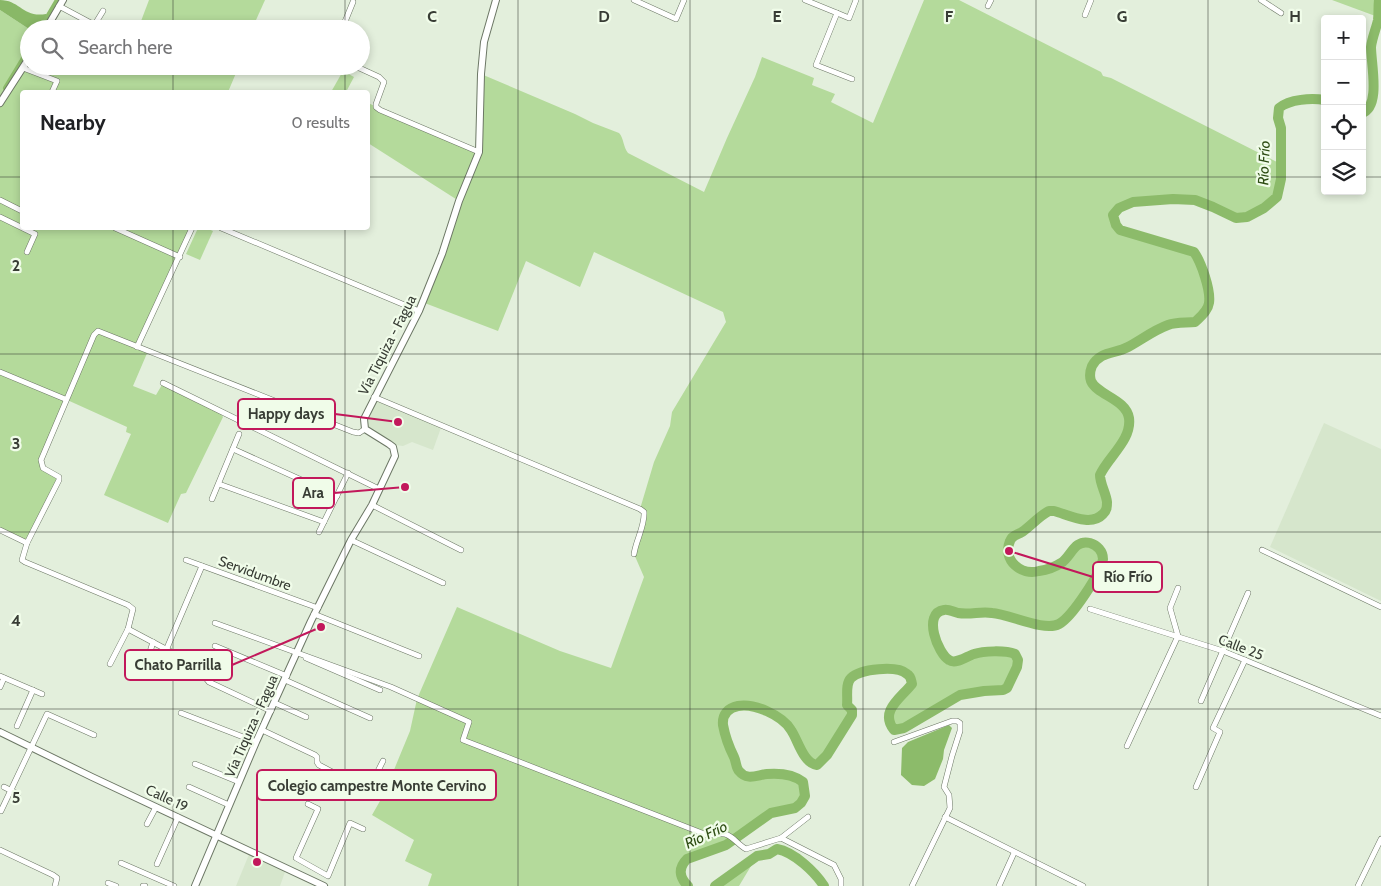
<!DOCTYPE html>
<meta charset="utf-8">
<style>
:root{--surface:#fff;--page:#f2f2f2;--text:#202124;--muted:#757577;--line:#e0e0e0}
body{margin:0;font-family:Cabin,sans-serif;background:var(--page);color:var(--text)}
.controls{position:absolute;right:15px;top:15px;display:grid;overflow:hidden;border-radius:5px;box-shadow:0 2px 8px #0003}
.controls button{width:45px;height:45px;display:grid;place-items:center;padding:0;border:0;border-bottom:1px solid var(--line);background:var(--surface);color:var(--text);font:25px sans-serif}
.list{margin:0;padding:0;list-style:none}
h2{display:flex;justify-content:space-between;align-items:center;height:65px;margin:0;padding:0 20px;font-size:21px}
h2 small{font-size:16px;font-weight:400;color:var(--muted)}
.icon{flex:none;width:28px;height:28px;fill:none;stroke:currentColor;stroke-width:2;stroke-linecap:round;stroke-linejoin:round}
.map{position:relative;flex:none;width:1381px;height:886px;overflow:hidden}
.search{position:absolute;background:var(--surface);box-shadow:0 2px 8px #0003;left:20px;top:20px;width:350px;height:55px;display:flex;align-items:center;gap:12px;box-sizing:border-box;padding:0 18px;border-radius:28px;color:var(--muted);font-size:19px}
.panel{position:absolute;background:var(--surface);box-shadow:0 2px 8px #0003;left:20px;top:90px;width:350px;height:140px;border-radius:5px}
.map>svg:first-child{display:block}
.built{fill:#d6e6cc}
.green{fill:#b4da9b}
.forest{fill:#89b867}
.water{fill:#8cbb6a}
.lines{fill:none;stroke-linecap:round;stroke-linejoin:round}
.canal{stroke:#8cbb6a;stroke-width:6}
.river{stroke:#8cbb6a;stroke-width:10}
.minor-casing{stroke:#6c7765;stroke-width:6}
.tertiary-casing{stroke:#6c7765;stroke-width:8}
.minor{stroke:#fff;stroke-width:5}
.tertiary{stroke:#fff;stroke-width:6}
.grid{fill:none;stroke:#383d35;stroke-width:1;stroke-opacity:0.55}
.labels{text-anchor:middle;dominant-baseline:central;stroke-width:4.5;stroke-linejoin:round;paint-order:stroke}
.street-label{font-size:14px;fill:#383d35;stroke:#f0fce9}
.water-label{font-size:15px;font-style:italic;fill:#2d4c13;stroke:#f0fce9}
.grid-label{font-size:16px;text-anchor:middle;font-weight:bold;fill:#383d35;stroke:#f0fce9;stroke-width:4.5;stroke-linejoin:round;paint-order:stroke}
.leader{fill:none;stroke:#c2185b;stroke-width:2}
.callout-dot{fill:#c2185b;stroke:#f0fce9;stroke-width:2}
.callout{fill:#f0fce9;stroke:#c2185b;stroke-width:2}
.callout-label{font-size:15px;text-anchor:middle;font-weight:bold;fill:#383d35}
</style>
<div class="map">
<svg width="1381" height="886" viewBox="0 0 1381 886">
<rect width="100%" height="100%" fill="#e3efdc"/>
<g class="built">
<polygon points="374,397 442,425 433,450 412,442 403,446 389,444 368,432 364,419"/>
<polygon points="1324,423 1381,449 1381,601 1270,547"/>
<polygon points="250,852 285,872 280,886 236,886"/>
</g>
<g class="green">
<polygon points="149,0 265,0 252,29 138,29"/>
<path d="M924,0h35l142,72 2,4 8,2 170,86c0,10 1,25 -5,34 -5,8 -29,21 -40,20 -7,-1 -28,-14 -39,-17 -12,-3 -52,-3 -65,1 -8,2 -14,7 -19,12l3,11 4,5 74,22c7,10 17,38 15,51 -1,8 -9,14 -14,19 -9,1 -19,0 -27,3 -14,5 -27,15 -40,22 -13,7 -28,4 -36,19 -2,5 -3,9 -1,15 6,14 35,18 38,37 3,22 -21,39 -29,57 0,10 6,18 7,27 0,5 0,8 -4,11 -12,14 -34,2 -49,-2h-5c-10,5 -18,15 -27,21 -5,3 -10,3 -12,9 -6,13 4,29 18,31 9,2 28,-4 35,-11 9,-8 14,-23 30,-17 4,2 8,6 10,11 3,13 -35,70 -51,71 -20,2 -39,-10 -59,-13 -7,-1 -15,2 -22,1 -9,-1 -18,-5 -26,-4 -26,2 -5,40 3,50 9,4 17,-4 26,-6 10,-3 31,-4 41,0l3,6 -1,7 -10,21 -4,2 -19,1 -24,4 -56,33 -10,2c-15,-19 7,-32 18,-46 -1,-4 -1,-7 -5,-10 -10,-9 -46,-5 -56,4 -5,6 -3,19 -4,26l5,6v5l-25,40 -10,10c-14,-2 -19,-25 -26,-35 -9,-15 -37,-27 -53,-24 -10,2 -16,8 -15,19 2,11 6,22 11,32 2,4 2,11 5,14 8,10 18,4 28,3 13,-1 26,0 36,8l2,14 -4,7 -6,5 -24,5 -45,32 -39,14c-9,9 -8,18 1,27h-260l4,-12 -27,-13 9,-21 -42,-25 12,-21 26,-63 7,-32 40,-92 103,44 51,17 33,-91 -10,-23 10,-36 -4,-9 14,-47 16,-36 2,-14 54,-90 -3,-10 -129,-60 -14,35 -54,-26 -28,70 -76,-29 37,-101 -91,-58v-40l111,49 2,-78 94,40 18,9 26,10c5,5 4,14 9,20l76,39 23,-54 28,-61 7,-20 52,21 -2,7 23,9 -4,8 42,21z"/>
<polygon points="1332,0 1379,0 1378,17"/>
<polygon points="0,10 29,29 29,66 108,66 121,71 123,66 239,66 228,92 22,92 22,228 192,228 138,346 148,351 133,386 156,395 163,383 218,410 223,417 186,493 181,494 168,523 104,495 131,434 126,432 127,427 65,399 41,464 59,477 27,543 0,530"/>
<polygon points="343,71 354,77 346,92 331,92"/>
<polygon points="198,228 206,228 213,231 200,260 186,254"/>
<polygon points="757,856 739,886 715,886"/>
</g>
<path class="forest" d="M0,0c20,0 23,18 46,14l3,10 -3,5h-17l-29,-19z"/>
<polygon class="water" points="949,725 952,728 944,750 943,759 935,779 924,786 912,785 901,775 902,748 908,742"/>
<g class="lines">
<g class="canal">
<polyline points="41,29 58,0"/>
<polyline points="6,88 29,50"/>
</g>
<g class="river">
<path d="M1362,113c19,-6 9,-49 9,-66 1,-9 5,-18 7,-27 1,-7 0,-13 1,-20"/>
<path d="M688,886c-9,-9 -10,-18 -1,-27l39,-14 45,-32 24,-5 6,-5 4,-7 -2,-14c-10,-8 -23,-9 -36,-8 -10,1 -20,7 -28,-3 -3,-3 -3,-10 -5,-14 -5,-10 -9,-21 -11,-32 -1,-11 5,-17 15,-19 16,-3 44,9 53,24 7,10 12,33 26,35l10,-10 25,-40v-5l-5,-5c1,-8 -2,-21 4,-27 9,-9 46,-13 56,-4 4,2 4,6 5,10 -11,14 -33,27 -18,46l10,-2 56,-33 24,-4 19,-1 4,-2 10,-21 1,-7 -3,-6c-10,-4 -32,-3 -41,0 -7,2 -18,11 -25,6 -11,-6 -27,-47 -5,-50 4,-1 10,2 14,3 13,2 23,-2 34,0 17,1 52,19 67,11 13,-7 42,-51 44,-65 0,-8 -6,-14 -13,-16 -16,-4 -19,14 -29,20 -6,4 -15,7 -22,8 -18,5 -37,-11 -29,-30 2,-6 7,-6 12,-9 9,-6 17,-16 27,-21h5c15,4 37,16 49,3 4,-4 4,-7 4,-12 -1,-9 -7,-18 -7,-27 8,-18 32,-35 29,-57 -3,-19 -32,-23 -38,-37 -2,-6 -1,-10 1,-15 8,-15 23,-12 36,-19 13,-7 26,-17 40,-22 8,-3 18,-2 27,-3 5,-5 13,-11 14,-19 2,-13 -8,-41 -15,-51l-74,-22 -4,-5 -3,-10 6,-7 14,-6 40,-3 22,1 18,7 23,11 11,-1 17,-9 13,-11 4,-18v-51l-3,-10 1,-10c11,-9 32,-10 46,-8"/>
<path d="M715,886l42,-30 12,-2 8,-5c17,3 38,23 47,37"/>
</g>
<defs>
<g id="minor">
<polyline points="634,0 676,19 684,0"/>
<polyline points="805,0 837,13 816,65 852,79"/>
<polyline points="1261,0 1281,13"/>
<polyline points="59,6 102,29"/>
<polyline points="988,6 991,0"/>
<polyline points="837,13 849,18 856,0"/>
<polyline points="1085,15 1091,0"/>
<polyline points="92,29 103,11"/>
<polyline points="342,29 353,2"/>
<polyline points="355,66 379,77 384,82 376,104 376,107 380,110 479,152"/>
<polyline points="23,68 57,81 52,92"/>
<polyline points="0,200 22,211"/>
<polyline points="0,217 35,234 27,252"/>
<polyline points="115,228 180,257"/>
<polyline points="221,228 419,311"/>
<polyline points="137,347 192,228"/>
<polyline points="0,372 65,399"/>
<polyline points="163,383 379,489"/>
<path d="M374,397l266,112 4,3c1,14 -8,28 -10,42"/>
<polyline points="233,449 337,496"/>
<polyline points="219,484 324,522"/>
<polyline points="212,499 239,434"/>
<polyline points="372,505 461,550"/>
<polyline points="0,530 27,543 22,560 25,562 128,605 133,609 128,629 110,664"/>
<polyline points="319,532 348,473"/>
<polyline points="351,540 443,583"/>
<polyline points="27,543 59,480 59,477 43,468 41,460 94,335 98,331 353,432 359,433 365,429"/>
<polyline points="1262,550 1381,607"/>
<polyline points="186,560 318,608"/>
<polyline points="1090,609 1223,651 1381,716"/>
<polyline points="314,614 419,656"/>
<path d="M215,623l176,64 78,35 -6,18 244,95c5,0 13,-2 18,-1 8,2 13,11 21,15l35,-11 53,27 7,14v7"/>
<polyline points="128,629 194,664 209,682 271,711"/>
<polyline points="215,646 287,676"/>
<polyline points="167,648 202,566"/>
<polyline points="306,658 380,690"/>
<polyline points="145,668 153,642"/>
<polyline points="0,676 42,694"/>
<polyline points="285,680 370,718"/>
<polyline points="0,687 4,678"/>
<polyline points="1201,701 1248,593"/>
<polyline points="275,703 306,717"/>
<polyline points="181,713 256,742"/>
<polyline points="17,726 33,690"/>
<polyline points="262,730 315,755 317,757 317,762 319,765 368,791 383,761"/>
<polyline points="894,742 952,721 957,721 960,723 960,731 952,756 944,787 949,795 950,808 912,886"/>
<polyline points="1127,746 1178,636 1170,608 1178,588"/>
<polyline points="195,764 239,782"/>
<polyline points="4,787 18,794"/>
<polyline points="189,787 229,805"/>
<polyline points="1196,787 1220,732 1213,728 1245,660"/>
<polyline points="308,804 318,809 296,858 328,876 350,823 363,829"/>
<polyline points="1,811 47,714 94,735"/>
<polyline points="945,817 1083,886"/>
<polyline points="147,824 156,807"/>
<polyline points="781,838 808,817"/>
<polyline points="0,850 53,875 57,878 55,886"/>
<polyline points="121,863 174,886"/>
<polyline points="157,864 178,817"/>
<polyline points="108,883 116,886"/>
<polyline points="143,886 145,886"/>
<polyline points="999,886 1014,853"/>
<polyline points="1358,886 1381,839"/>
</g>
<g id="tertiary">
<polyline points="46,29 63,0"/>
<polyline points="0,103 29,58"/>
<polyline points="0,732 92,777 324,886"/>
<polyline points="195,886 256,742 311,621 351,540 372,505 395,456 393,447 389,444 365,429 364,419 419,311 442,254 459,201 479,152 481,74 484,42 496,0"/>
</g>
</defs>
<use href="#minor" class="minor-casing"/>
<use href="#tertiary" class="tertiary-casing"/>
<use href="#minor" class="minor"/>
<use href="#tertiary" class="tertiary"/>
</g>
<path class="grid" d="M173,0v29M345,0v29M518,0v886M690,0v886M863,0v886M1036,0v886M1208,0v886M173,66v26M345,66v26M0,177h22M368,177h957M1362,177h19M173,228v658M345,228v658M0,354h1381M0,532h1381M0,709h1381"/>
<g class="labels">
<g class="street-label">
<text transform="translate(387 345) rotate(-63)">Vía Tiquiza - Fagua</text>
<text transform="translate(255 573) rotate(20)">Servidumbre</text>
<text transform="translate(1241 647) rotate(21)">Calle 25</text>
<text transform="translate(251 726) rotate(-66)">Vía Tiquiza - Fagua</text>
<text transform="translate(167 798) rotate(25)">Calle 19</text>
</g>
<g class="water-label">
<text transform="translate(1264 163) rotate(-88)">Río Frío</text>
<text transform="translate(706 835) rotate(-25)">Río Frío</text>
</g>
</g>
<g class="grid-label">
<text x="432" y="22">C</text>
<text x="604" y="22">D</text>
<text x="777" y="22">E</text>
<text x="949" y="22">F</text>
<text x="1122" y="22">G</text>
<text x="1295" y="22">H</text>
<text x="16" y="271">2</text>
<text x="16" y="449">3</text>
<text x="16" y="626">4</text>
<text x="16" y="803">5</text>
</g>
<path class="leader" d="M398 422L335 414M405 487L334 493M1009 551L1093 577M321 627L232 665M257 862L257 785"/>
<g class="callout-dot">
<circle cx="398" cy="422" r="5"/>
<circle cx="405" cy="487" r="5"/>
<circle cx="1009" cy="551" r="5"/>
<circle cx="321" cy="627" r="5"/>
<circle cx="257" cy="862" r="5"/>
</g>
<g class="callout">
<rect x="238" y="399" width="97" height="30" rx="5"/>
<rect x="293" y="478" width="41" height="30" rx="5"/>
<rect x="1093" y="562" width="69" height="30" rx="5"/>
<rect x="125" y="650" width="107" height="30" rx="5"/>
<rect x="257" y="770" width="239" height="30" rx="5"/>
</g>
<g class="callout-label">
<text x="286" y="419">Happy days</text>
<text x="313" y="498">Ara</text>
<text x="1128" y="582">Río Frío</text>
<text x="178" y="670">Chato Parrilla</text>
<text x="377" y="791">Colegio campestre Monte Cervino</text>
</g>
</svg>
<div class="controls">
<button>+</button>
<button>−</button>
<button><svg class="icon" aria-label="locate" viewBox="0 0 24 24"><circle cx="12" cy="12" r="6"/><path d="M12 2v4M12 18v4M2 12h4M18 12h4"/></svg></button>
<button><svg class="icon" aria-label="layers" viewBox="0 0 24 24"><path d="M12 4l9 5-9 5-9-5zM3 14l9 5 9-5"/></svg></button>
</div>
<div class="search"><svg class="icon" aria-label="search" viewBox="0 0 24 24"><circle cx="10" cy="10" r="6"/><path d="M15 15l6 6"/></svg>Search here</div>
<section class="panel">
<h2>Nearby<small>0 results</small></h2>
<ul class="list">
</ul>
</section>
</div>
